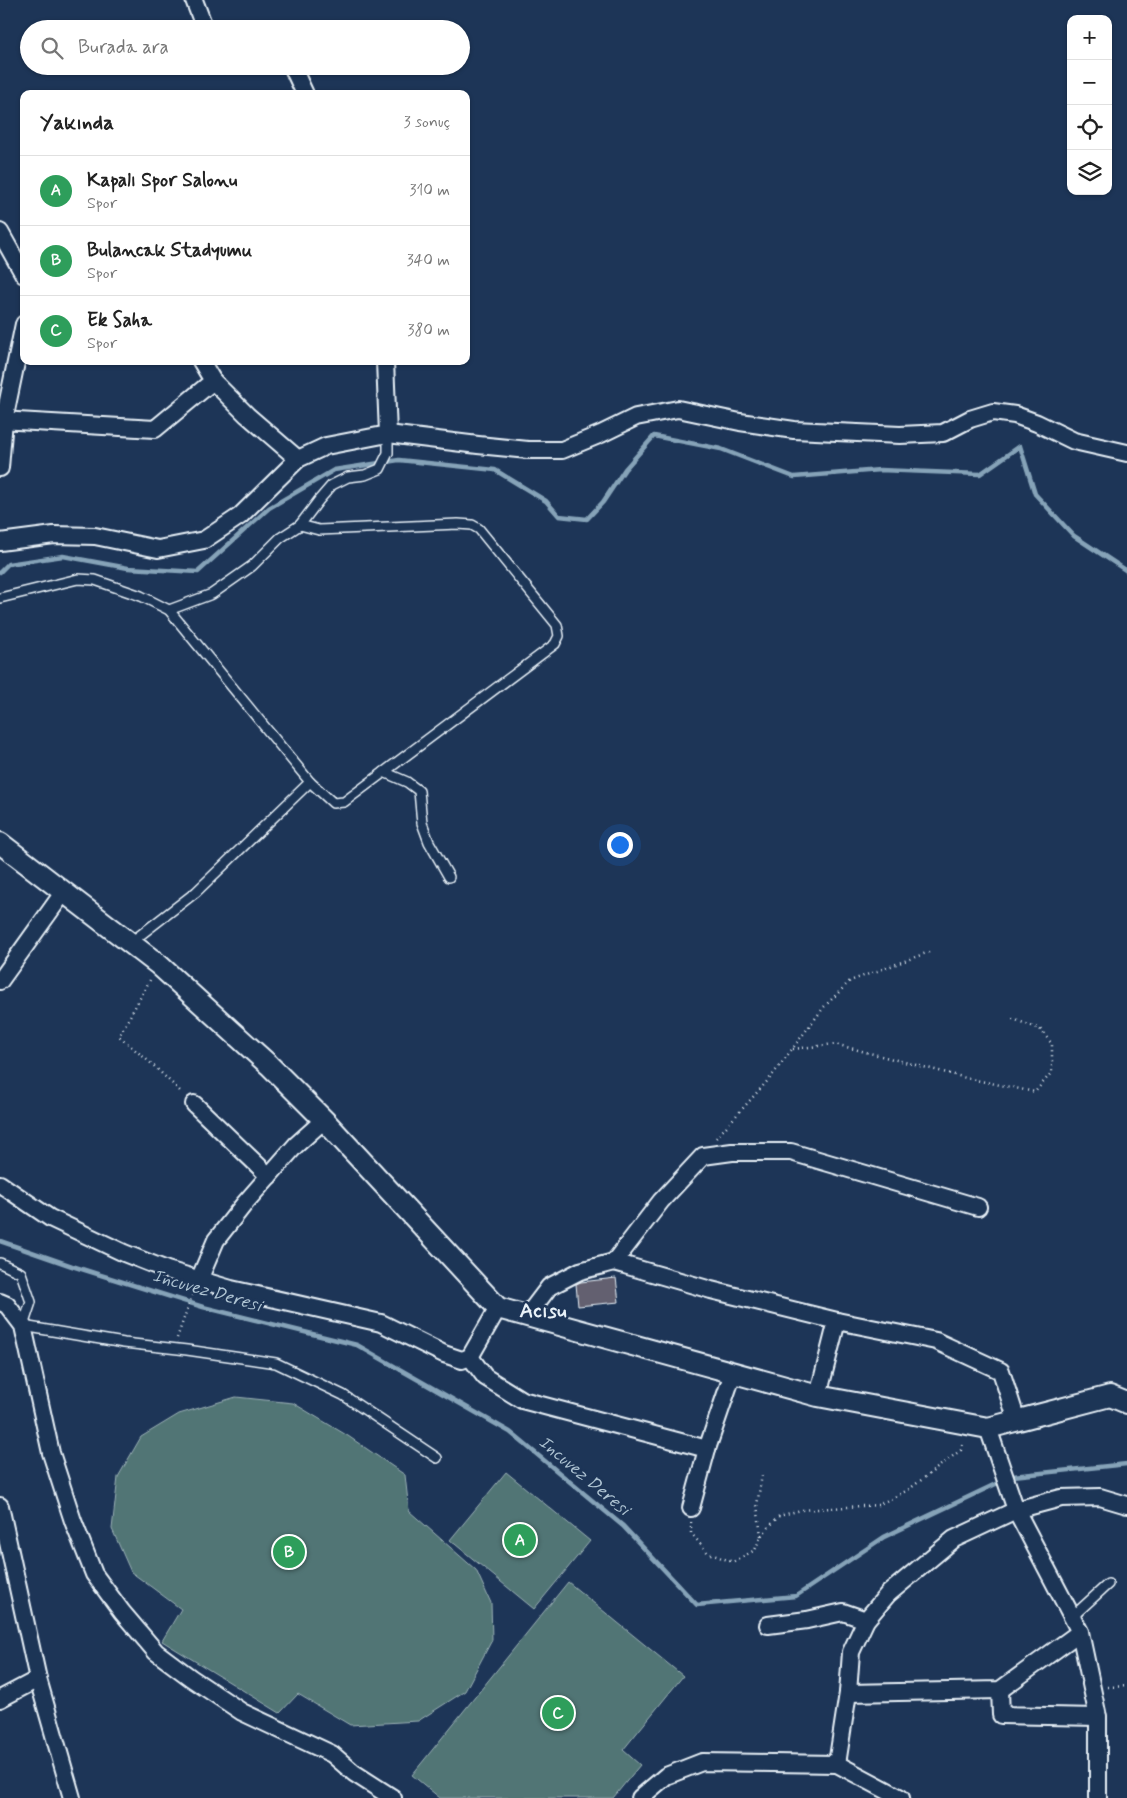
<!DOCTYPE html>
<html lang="tr">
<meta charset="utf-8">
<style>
:root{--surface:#fff;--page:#f2f2f2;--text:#222;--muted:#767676;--line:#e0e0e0;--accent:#857141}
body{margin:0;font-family:Mynerve,sans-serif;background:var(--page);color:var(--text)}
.controls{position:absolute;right:15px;top:15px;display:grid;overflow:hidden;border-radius:10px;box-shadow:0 1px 4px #0004}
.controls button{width:45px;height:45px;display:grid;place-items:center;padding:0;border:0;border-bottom:1px solid var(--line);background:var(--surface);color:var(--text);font:25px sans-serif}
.you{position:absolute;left:619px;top:844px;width:18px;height:18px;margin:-12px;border:4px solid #fff;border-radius:50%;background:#1a73e8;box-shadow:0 0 0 8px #1a73e833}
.badge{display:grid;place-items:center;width:32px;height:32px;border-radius:50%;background:var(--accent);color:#fff;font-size:16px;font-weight:700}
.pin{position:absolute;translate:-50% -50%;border:2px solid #fff;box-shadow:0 1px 5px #0006}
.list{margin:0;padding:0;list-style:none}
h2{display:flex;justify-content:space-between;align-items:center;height:65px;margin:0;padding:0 20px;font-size:21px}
h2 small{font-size:16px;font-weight:400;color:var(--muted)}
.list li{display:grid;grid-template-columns:32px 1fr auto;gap:15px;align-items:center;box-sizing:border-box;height:70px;padding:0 20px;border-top:1px solid var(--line)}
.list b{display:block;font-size:19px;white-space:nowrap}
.list p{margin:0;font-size:16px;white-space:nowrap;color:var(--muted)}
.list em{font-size:16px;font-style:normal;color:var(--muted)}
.icon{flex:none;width:28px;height:28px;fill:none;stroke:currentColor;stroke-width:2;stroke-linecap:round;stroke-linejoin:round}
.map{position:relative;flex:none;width:1127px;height:1798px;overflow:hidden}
.search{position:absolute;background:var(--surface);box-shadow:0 1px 4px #0004;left:20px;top:20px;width:450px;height:55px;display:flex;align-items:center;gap:12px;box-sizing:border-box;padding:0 18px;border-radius:28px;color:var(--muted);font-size:19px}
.panel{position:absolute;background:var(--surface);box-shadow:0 1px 4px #0004;left:20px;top:90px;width:450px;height:275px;border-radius:10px}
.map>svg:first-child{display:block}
.green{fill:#517475;stroke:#9cb2b6}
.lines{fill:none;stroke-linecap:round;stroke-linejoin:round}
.stream{stroke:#86a3b8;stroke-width:4.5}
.building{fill:#646170;stroke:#e8f1f8}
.service-casing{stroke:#e8f1f8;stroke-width:12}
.minor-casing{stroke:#e8f1f8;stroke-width:20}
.tertiary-casing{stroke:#e8f1f8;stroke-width:24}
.path{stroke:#e8f1f8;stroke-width:2.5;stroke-dasharray:1 4;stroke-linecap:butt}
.service{stroke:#1d3557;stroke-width:9}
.minor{stroke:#1d3557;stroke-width:16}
.tertiary{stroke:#1d3557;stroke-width:20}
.labels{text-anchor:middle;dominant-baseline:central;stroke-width:5;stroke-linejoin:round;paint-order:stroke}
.water-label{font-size:18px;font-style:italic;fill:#afc4d3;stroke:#1d3557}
.district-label{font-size:21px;font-weight:bold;fill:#e8f1f8;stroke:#1d3557}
</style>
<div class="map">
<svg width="1127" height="1798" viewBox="0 0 1127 1798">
<rect width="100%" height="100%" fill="#1d3557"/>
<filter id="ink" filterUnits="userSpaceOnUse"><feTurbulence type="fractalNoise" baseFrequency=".02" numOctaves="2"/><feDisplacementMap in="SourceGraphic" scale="10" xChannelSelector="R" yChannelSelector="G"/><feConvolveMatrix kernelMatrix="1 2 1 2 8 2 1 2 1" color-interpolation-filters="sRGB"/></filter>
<g filter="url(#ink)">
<g class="green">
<polygon points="236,1397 293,1403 348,1436 405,1475 409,1511 476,1570 491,1603 492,1640 465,1691 418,1721 350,1725 298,1694 280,1713 162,1641 181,1609 131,1572 112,1529 118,1477 141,1437 179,1414"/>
<polygon points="506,1472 590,1541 534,1609 450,1540"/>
<polygon points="568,1582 683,1676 623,1750 640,1765 613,1798 440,1798 412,1775"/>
</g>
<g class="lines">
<g class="stream">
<polyline points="0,572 8,564 63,556 128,568 198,572 269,508 334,470 399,460 495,470 546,501 559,516 587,519 603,502 625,469 654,436 721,449 794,477 880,470 980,474 1020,446 1035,494 1074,536 1127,571"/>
<polyline points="0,1241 72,1266 203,1307 357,1345 510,1432 623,1526 697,1605 796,1596 884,1537 1002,1481"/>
<polyline points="1009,1478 1013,1476 1127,1464"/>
</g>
</g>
<polygon class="building" points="616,1278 619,1302 578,1306 576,1284 581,1282"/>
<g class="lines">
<defs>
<g id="service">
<polyline points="0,598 78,579 95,580 141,596 169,610 310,782"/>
<polyline points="169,610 212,594 252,566 280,538 300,525 319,500 332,485 348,477 365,475 380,469 388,453 388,434"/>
<polyline points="384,772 407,782 419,791 422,823 429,842 449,877"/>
<polyline points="130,943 196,892 310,782 333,803 344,802 555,644 559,636 557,625 479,529 472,525 458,524 319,530 300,525"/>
<polyline points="0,1263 21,1273 31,1302 23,1326 124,1343 187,1350 276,1363 343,1395 437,1458"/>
<polyline points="1072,1617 1108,1584"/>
</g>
<g id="minor">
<polyline points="194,0 205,29"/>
<polyline points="292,66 305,94"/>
<polyline points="0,232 24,275"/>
<polyline points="213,381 247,415 298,459"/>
<polyline points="0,420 155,429 213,381 201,361"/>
<polyline points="388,434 478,445 528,450 562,450 601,434 636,417 678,409 740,422 794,430 900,435 943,433 970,419 993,412 1015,415 1037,423 1074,441 1127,453"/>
<polyline points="0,468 4,420 24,324"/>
<polyline points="0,542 54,535 95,536 158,549 204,540 240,516 298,459 326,446 388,434 385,361"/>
<polyline points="0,981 63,893"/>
<polyline points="194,1104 269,1176"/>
<polyline points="0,1184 50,1218 124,1253 167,1270 231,1289 381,1323 444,1354 462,1360 470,1357 498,1308"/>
<polyline points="978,1207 791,1152 732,1152 703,1156 661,1201 614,1262 711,1290 837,1321 936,1341 1001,1371 1017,1421"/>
<polyline points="199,1280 216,1240 245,1203 296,1145 324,1120"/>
<polyline points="0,1302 7,1305 23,1326 51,1453 73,1521 94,1574 122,1612 156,1652 191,1678 242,1712 332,1754 354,1773 393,1798"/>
<polyline points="527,1316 549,1287 580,1271 614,1262"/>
<polyline points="470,1357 485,1377 522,1400 707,1449"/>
<polyline points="818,1396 837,1321"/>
<polyline points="988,1428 1016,1510 1080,1632 1098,1717 1098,1798"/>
<polyline points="0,1506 38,1679 72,1798"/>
<polyline points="691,1508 707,1449 733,1373"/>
<polyline points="768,1625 807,1620 843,1612 866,1620"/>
<polyline points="1000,1690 1001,1715 1098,1717"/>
<polyline points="848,1693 1000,1690 1080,1632"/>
<polyline points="0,1699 38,1679"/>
<polyline points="837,1764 901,1798"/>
<polyline points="640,1798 666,1776 702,1762 837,1764 848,1693 851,1652 866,1620 888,1594 954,1539 1016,1510 1061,1498 1100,1497 1127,1505"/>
</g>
<polyline id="tertiary" points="0,843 159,965 269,1065 324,1120 498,1308 818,1396 988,1428 1110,1396 1127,1403"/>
</defs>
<use href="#service" class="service-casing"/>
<use href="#minor" class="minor-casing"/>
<use href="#tertiary" class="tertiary-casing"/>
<g class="path">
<polyline points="150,980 119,1036 153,1065 182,1093"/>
<polyline points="793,1049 835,1044 966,1078 1035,1092 1052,1072 1052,1044 1040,1029 1010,1018"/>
<polyline points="716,1138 771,1077 824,1007 850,981 929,952"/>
<polyline points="177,1338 193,1293"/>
<polyline points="691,1522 691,1533 708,1553 733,1562 755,1550 761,1536 779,1516 801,1510 878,1505 908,1490 961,1450 962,1441"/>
<polyline points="761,1536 757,1505 762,1475"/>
<polyline points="1108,1687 1127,1686"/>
</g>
<use href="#service" class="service"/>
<use href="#minor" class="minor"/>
<use href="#tertiary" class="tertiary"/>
</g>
</g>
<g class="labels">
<g class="water-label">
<text transform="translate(207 1291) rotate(16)">Incuvez Deresi</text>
<text transform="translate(584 1476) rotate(40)">Incuvez Deresi</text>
</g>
<g class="district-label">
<text x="543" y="1311">Acısu</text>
</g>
</g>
</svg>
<div class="controls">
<button>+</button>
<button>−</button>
<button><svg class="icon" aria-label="locate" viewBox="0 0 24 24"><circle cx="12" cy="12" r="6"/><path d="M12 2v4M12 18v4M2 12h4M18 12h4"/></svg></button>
<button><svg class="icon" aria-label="layers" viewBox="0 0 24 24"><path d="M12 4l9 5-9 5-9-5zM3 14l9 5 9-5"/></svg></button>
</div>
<div class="you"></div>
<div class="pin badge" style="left:520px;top:1540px;background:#2e9e5b">A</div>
<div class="pin badge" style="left:289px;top:1552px;background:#2e9e5b">B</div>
<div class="pin badge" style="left:558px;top:1713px;background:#2e9e5b">C</div>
<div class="search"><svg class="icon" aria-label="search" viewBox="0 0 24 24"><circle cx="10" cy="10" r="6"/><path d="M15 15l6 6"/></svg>Burada ara</div>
<section class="panel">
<h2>Yakında<small>3 sonuç</small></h2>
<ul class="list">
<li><span class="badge" style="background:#2e9e5b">A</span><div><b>Kapalı Spor Salonu</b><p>Spor</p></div><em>310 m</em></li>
<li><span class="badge" style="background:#2e9e5b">B</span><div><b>Bulancak Stadyumu</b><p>Spor</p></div><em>340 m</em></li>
<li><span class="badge" style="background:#2e9e5b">C</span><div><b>Ek Saha</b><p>Spor</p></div><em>380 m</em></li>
</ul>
</section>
</div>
